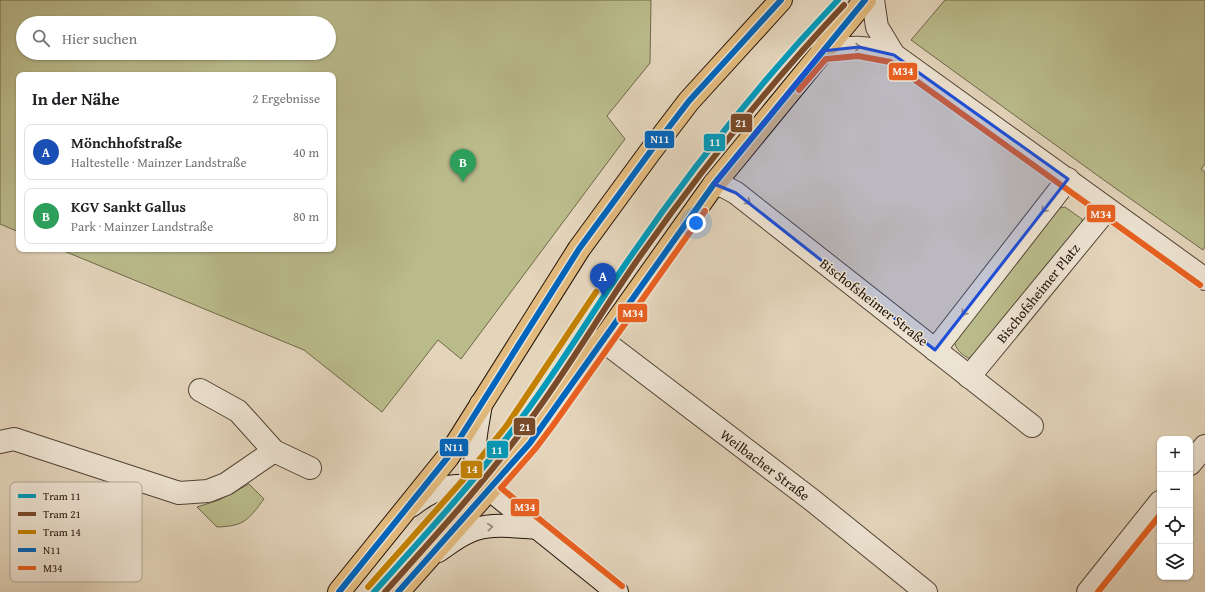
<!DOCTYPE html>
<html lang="de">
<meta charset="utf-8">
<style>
:root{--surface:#fff;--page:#f6f6f6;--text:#202124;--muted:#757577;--line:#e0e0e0;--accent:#b45309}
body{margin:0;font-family:"Gentium Book Plus",serif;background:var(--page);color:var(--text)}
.controls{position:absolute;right:12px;bottom:12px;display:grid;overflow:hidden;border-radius:8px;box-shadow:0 1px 3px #0004}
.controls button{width:36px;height:36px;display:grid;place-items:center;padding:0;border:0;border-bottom:1px solid var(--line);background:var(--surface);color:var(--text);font:20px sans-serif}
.you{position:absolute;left:696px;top:223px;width:14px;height:14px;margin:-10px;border:3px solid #fff;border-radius:50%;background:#1a73e8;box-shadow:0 0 0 6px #1a73e833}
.badge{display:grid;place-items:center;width:26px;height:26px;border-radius:50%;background:var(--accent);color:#fff;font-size:13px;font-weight:700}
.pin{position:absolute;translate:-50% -33px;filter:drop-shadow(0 1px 2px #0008)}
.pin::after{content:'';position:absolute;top:21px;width:14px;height:12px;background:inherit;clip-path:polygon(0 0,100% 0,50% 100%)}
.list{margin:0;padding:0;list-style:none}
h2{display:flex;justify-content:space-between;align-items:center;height:52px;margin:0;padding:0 16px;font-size:17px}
h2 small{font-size:13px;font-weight:400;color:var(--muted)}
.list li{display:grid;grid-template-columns:26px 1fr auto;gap:12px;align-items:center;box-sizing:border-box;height:56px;margin:0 8px 8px;padding:0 8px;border:1px solid var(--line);border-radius:8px}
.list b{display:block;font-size:15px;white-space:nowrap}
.list p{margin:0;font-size:13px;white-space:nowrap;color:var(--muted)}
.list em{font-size:13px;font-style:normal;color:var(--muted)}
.icon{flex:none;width:22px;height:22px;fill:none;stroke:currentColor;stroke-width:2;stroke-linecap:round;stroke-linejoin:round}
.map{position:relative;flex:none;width:1205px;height:592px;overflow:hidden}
.search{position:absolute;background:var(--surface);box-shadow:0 1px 3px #0004;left:16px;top:16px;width:320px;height:44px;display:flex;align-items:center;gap:10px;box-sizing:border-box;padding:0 14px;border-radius:22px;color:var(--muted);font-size:15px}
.panel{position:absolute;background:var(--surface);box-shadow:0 1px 3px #0004;left:16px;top:72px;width:320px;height:180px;border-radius:8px}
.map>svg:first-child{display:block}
.green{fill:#babb8b;stroke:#6e674a;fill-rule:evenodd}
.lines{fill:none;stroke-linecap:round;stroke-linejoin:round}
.street-casing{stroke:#524336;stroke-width:24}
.secondary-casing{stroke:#22130a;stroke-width:24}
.primary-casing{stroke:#22130a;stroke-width:24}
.street{stroke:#ede3d2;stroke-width:22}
.secondary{stroke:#ede3d2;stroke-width:22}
.primary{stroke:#e2ba7d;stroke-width:22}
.bus-1-casing{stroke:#ede3d2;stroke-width:9}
.bus-2-casing{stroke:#ede3d2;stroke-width:9}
.bus-1{stroke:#0065bd;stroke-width:6}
.bus-2{stroke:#e86121;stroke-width:6}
.tram-1-casing{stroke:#ede3d2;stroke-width:9}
.tram-2-casing{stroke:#ede3d2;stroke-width:9}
.tram-3-casing{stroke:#ede3d2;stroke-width:9}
.tram-1{stroke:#039aba;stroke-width:6}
.tram-2{stroke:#7a4b2a;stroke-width:6}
.tram-3{stroke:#c28102;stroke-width:6}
.oneway{stroke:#928578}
.marked{fill:#1d4ed8;fill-opacity:0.2;stroke:#1d4ed8;stroke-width:3;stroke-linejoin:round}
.labels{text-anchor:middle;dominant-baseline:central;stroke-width:3;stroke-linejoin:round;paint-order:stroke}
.street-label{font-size:14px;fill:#22130a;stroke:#ede3d2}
.key{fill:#ede3d2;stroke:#b0a596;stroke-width:1}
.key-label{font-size:11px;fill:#22130a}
.line-badge{stroke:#ede3d2;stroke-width:1.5}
.badge-label{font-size:11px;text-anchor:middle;font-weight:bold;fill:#fff}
</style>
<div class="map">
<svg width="1205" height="592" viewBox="0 0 1205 592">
<rect width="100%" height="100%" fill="#e3d4ba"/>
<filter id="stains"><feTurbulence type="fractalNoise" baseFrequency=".005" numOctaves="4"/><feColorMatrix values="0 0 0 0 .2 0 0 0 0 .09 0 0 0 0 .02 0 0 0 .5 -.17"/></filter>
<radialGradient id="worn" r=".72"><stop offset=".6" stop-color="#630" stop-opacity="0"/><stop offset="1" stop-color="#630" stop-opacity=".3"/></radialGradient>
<g class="green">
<path d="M0,0h651l-1,63 -43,53 18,23 -164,220 -23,-19 -56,72 -78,-62 -245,-101h274v-174h-314v157l-19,-8zM23,23h306v30h-306z"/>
<polygon points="945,0 1205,0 1205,164 1201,169 1205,172 1205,247 1203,250 1101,178 911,40"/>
<path d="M1065,207l17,12v12l-101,124 -13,3c-10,-6 -13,-10 -15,-22l102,-127z"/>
<path d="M249,484l15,15c-16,21 -19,27 -47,28l-20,-20 22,-7z"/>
</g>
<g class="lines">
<defs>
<g id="street">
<polyline points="873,0 877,27 894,55"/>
<path d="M822,51c29,-4 43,-6 72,4l311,224"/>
<polyline points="714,184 725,187 736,193 1032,426"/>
<polyline points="602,340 812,500 926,592"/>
<polyline points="935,350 1068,179"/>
<polyline points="969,377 1107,209"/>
<polyline points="200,390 238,411 274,451 310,468"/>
<polyline points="0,442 14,439 179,493 208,491 226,484 274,451"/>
<polyline points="1190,464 1205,446"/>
<polyline points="1088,592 1160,502"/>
</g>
<g id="secondary">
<path d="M481,404c-3,21 -11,48 -2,69 3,6 7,11 10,16l128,103"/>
<path d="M411,506c26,-21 45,-24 78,-17"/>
<path d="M438,551c12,-8 24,-18 38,-22 19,-6 43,-2 62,-1"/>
</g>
<g id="primary">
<polyline points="339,592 448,457 579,249 650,152 689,101 781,0"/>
<polyline points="398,592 530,443 714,184 865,0"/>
</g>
</defs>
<use href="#street" class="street-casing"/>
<use href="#secondary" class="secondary-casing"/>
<use href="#primary" class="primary-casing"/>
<use href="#street" class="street"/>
<use href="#secondary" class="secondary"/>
<use href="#primary" class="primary"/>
<defs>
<g id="bus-1">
<polyline points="339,592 448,457 579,249 650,152 689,101 781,0"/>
<polyline points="398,592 530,443 714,184 865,0"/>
</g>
<g id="bus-2">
<polyline points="799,90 826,59 858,56 890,62 1200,285"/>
<polyline points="622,586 501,488 536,448 554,424 705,211"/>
<polyline points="1098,592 1160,515"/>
</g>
</defs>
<use href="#bus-1" class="bus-1-casing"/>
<use href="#bus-2" class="bus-2-casing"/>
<use href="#bus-1" class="bus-1"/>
<use href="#bus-2" class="bus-2"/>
<defs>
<path id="tram-1" d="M374,592c51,-57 104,-114 149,-176 38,-51 70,-105 106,-157 63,-92 132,-178 209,-259"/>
<path id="tram-2" d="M385,592c50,-56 101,-111 145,-172 38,-51 70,-106 106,-158 64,-91 132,-176 208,-257"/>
<polyline id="tram-3" points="368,587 463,480 507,425 596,292"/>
</defs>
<use href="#tram-1" class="tram-1-casing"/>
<use href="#tram-2" class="tram-2-casing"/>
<use href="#tram-3" class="tram-3-casing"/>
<use href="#tram-1" class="tram-1"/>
<use href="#tram-2" class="tram-2"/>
<use href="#tram-3" class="tram-3"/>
</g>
<defs><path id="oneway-chevron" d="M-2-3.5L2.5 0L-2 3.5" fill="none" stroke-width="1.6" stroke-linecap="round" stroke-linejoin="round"/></defs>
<g class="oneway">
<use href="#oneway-chevron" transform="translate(858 47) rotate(1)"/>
<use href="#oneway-chevron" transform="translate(748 202) rotate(38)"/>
<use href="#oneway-chevron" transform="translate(1044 210) rotate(128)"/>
<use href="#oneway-chevron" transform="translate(964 313) rotate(128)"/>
<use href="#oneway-chevron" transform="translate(490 527) rotate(-5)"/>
</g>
<path class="marked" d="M859,47l35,8 174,124 -133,171 -199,-157 -22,-9 108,-133z"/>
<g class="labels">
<g class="street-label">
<text transform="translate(1038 293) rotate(-51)">Bischofsheimer Platz</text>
<text transform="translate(874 302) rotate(38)">Bischofsheimer Straße</text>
<text transform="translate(765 465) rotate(37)">Weilbacher Straße</text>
</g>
</g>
<rect x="10" y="482" width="132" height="100" rx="6" class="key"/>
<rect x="18" y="494" width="18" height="4" fill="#039aba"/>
<rect x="18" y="512" width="18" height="4" fill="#7a4b2a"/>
<rect x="18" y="530" width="18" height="4" fill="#c28102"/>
<rect x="18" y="548" width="18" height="4" fill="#0065bd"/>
<rect x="18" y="566" width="18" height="4" fill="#e86121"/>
<g class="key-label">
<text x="43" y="500">Tram 11</text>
<text x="43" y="518">Tram 21</text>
<text x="43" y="536">Tram 14</text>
<text x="43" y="554">N11</text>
<text x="43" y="572">M34</text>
</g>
<g class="line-badge">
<rect x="888" y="62" width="30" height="19" rx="4" fill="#e86121"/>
<rect x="730" y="113" width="23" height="20" rx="4" fill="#7a4b2a"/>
<rect x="644" y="130" width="31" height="19" rx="4" fill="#0065bd"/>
<rect x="703" y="133" width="23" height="19" rx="4" fill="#039aba"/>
<rect x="1086" y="204" width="30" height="19" rx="4" fill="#e86121"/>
<rect x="617" y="303" width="31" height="20" rx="4" fill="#e86121"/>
<rect x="513" y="417" width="23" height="19" rx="4" fill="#7a4b2a"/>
<rect x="439" y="438" width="30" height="19" rx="4" fill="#0065bd"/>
<rect x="486" y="440" width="23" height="19" rx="4" fill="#039aba"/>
<rect x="460" y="460" width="23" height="19" rx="4" fill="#c28102"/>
<rect x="510" y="498" width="30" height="19" rx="4" fill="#e86121"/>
</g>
<g class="badge-label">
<text x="903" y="75">M34</text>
<text x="741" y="127">21</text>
<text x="660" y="143">N11</text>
<text x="715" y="146">11</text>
<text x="1101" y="218">M34</text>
<text x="633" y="317">M34</text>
<text x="525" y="431">21</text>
<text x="454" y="451">N11</text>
<text x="497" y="454">11</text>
<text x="472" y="473">14</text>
<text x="525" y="511">M34</text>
</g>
<rect width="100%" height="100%" filter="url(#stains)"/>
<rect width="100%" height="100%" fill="url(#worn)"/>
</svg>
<div class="controls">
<button>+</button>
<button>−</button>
<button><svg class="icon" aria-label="locate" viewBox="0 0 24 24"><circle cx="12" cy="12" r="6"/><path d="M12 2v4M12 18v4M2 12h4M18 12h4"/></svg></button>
<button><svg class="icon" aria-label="layers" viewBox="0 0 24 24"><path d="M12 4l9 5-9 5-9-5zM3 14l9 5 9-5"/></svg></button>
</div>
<div class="you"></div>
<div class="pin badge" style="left:603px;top:296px;background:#1a4fb4">A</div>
<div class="pin badge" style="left:463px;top:182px;background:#2e9e5b">B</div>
<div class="search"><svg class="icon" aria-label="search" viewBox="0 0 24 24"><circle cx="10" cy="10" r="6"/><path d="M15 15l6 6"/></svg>Hier suchen</div>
<section class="panel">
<h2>In der Nähe<small>2 Ergebnisse</small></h2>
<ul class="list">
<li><span class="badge" style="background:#1a4fb4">A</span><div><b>Mönchhofstraße</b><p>Haltestelle · Mainzer Landstraße</p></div><em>40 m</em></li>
<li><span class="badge" style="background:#2e9e5b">B</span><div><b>KGV Sankt Gallus</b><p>Park · Mainzer Landstraße</p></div><em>80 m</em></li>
</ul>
</section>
</div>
